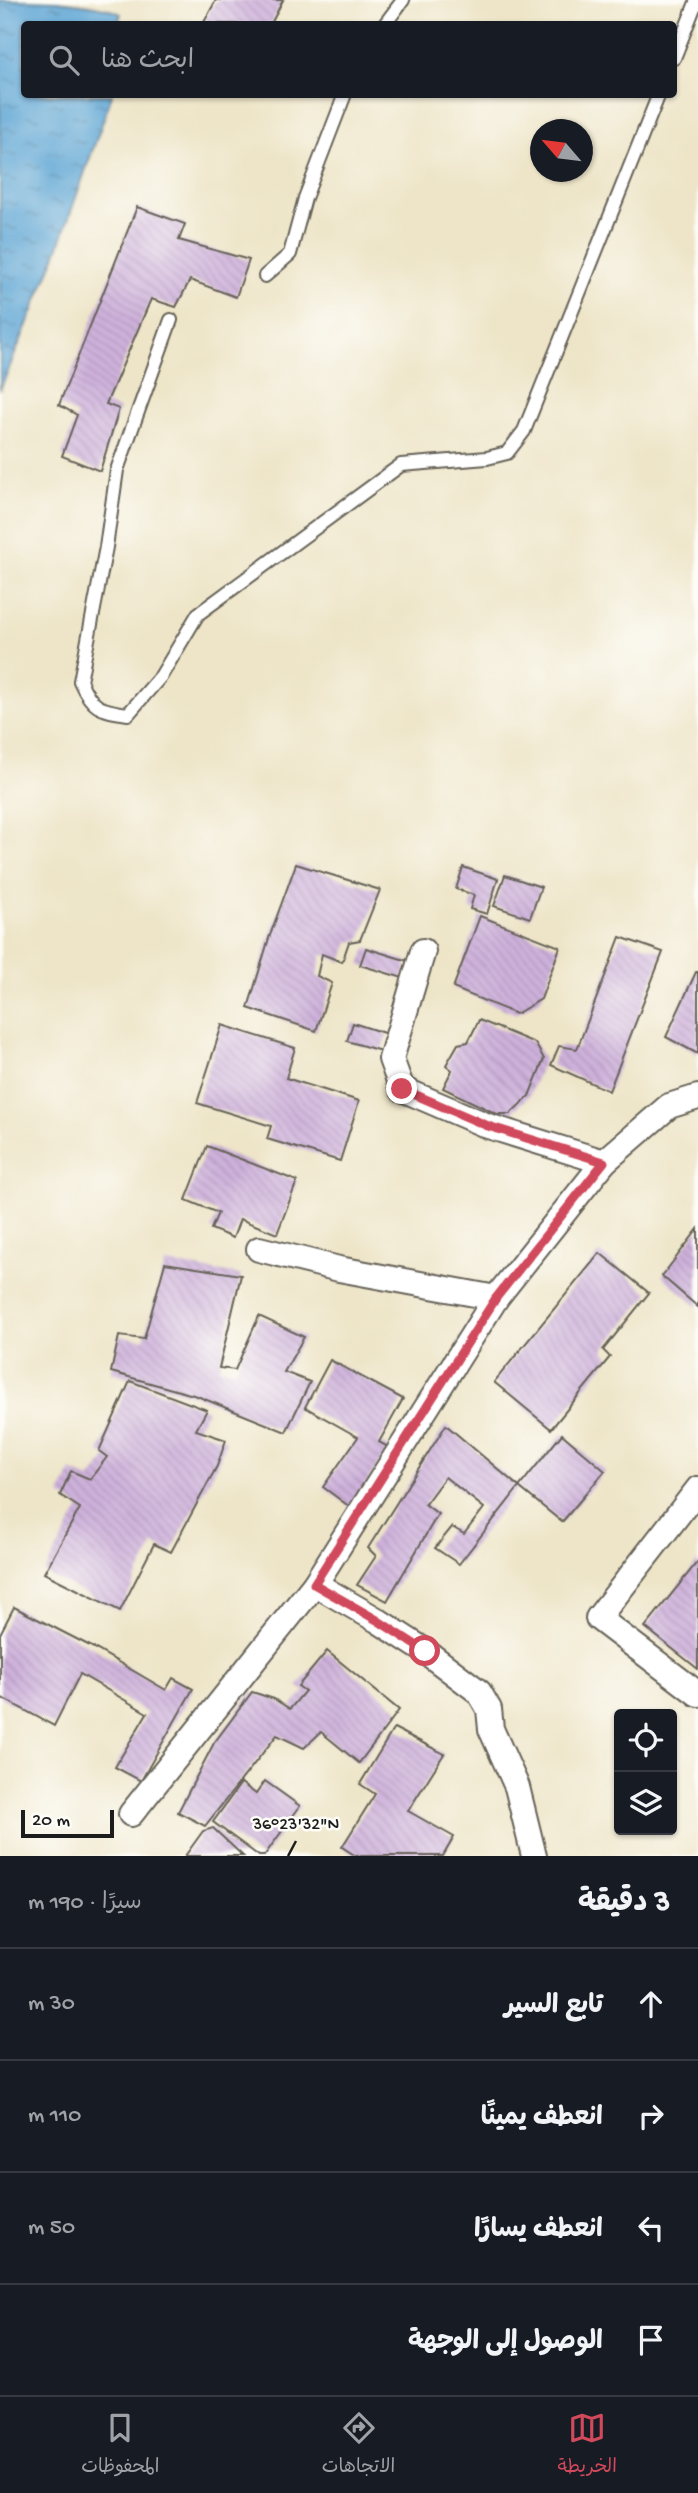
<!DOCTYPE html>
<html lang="ar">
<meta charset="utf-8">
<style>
:root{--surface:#171b24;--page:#242831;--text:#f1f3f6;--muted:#9ea1a6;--line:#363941;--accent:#d1495b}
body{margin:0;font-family:"Gochi Hand","Playpen Sans Arabic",sans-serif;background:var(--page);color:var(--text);direction:rtl}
.controls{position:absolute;right:21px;bottom:21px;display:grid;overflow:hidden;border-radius:7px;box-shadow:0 2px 5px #0004}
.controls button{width:63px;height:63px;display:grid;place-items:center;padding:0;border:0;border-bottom:2px solid var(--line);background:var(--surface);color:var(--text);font:35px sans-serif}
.compass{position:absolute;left:530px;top:119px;width:63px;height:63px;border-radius:50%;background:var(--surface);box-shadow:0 2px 5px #0004;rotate:298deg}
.scale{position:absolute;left:21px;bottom:18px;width:93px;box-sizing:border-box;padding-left:7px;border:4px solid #1c1c1c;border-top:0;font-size:19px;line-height:24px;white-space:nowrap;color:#1c1c1c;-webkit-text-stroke:5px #fdfcf7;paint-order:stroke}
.stop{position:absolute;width:21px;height:21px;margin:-16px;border:5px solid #d1495b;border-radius:50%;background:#fff}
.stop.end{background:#d1495b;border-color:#fff;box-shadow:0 2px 7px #0008}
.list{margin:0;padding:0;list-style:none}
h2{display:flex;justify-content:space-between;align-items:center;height:91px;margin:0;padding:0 28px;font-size:30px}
h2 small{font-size:23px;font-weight:400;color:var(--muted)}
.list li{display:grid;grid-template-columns:46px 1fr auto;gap:21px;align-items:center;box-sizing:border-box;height:112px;padding:0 28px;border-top:2px solid var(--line)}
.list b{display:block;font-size:26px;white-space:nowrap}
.list em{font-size:23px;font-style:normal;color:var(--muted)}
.icon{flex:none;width:38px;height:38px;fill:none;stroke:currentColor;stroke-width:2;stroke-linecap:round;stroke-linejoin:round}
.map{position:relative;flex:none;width:698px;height:1856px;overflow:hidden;direction:ltr}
.search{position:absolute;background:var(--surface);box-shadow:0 2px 5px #0004;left:21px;right:21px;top:21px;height:77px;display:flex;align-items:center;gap:18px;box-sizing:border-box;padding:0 24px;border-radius:7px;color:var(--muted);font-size:26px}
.sheet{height:539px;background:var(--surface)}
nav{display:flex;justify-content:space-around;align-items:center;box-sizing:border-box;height:98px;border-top:2px solid var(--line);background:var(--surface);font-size:19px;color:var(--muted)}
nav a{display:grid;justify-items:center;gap:4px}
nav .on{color:var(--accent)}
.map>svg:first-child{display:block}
.water{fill:url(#water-ripples);stroke:#3c6078;stroke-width:2}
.building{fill:url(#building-back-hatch)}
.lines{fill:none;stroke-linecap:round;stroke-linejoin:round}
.service-casing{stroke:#666258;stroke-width:16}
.minor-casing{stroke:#666258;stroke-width:28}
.service{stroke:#fff;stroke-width:12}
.minor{stroke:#fff;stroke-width:24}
.route{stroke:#d1495b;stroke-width:9}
.ticks{fill:none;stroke:#1c1c1c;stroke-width:2.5}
.ticks-label{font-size:18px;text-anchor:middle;fill:#1c1c1c;stroke:#fdfcf7;stroke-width:5;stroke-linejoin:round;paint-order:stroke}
</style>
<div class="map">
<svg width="698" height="1856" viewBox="0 0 698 1856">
<defs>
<pattern id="water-ripples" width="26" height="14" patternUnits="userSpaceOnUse" patternTransform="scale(1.75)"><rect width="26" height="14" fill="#5da5d4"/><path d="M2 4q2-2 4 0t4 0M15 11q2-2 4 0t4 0" fill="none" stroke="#4c86ab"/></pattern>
<pattern id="building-back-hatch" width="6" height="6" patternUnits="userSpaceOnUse" patternTransform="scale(1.75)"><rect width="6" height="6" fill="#ceb1db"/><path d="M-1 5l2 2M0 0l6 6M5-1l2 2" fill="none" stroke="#b098bb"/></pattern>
</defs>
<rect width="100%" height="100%" fill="#fdfcf7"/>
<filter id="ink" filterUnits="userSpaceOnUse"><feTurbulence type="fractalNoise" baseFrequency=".0143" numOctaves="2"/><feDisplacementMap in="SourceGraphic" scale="14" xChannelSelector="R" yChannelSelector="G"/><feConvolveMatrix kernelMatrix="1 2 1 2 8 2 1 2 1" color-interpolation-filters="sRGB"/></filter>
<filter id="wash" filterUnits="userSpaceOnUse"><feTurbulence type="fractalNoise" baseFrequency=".00686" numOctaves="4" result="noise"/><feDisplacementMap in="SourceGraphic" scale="28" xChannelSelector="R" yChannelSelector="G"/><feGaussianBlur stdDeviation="1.57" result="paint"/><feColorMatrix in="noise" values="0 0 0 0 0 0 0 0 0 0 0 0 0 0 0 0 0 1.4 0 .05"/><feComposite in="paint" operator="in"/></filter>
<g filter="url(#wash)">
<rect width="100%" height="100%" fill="#eee5c8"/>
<path class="water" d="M0,0c34,0 93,0 121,14l-3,10h-94v70l88,1 -57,162 -55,133z"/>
<g id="blocks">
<g class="building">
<polygon points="216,0 283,0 271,24 203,24"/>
<polygon points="137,207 185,224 179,240 249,260 236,297 190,280 176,307 151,299 106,404 119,409 100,471 62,456 77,415 59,405"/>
<polygon points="296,864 380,890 360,940 349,942 342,962 322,954 317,976 332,983 316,1031 248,1008 269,938"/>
<polygon points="463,867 498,879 487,914 470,909 474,895 456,889"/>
<polygon points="505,875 541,887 530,918 494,906"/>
<polygon points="480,916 560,947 541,999 516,1014 453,988"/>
<polygon points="620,937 663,952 609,1091 551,1065 559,1046 577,1049"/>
<polygon points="366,948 408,961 403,978 360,965"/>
<polygon points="696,972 698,972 698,1054 666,1037"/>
<polygon points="479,1020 535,1043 544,1059 529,1096 510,1114 497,1114 443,1088 452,1070 446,1065 458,1044 468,1042"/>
<polygon points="353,1023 387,1034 381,1051 347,1041"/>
<polygon points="222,1025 295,1048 286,1078 359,1101 340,1161 267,1139 271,1126 197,1103"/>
<polygon points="207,1146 297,1181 277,1234 240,1219 233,1238 211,1229 218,1213 186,1200"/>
<polygon points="698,1229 698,1307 662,1276"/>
<polygon points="600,1253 649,1293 603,1350 610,1357 551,1429 494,1382"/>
<polygon points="165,1263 241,1275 219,1368 235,1370 259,1316 304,1337 284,1372 310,1382 286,1432 197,1396 111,1372 119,1336 144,1339"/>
<polygon points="330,1360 403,1399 379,1442 390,1448 350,1507 323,1487 358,1437 305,1407"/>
<polygon points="130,1381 207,1410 196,1430 226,1440 217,1466 171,1552 154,1544 120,1611 44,1573 80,1508 60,1495 71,1471 90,1479 107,1457 99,1451"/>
<polygon points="446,1425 519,1487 459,1564 435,1548 452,1527 464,1534 484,1508 445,1477 425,1504 438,1514 387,1601 357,1585 376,1556 368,1548"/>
<polygon points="562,1434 605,1471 562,1522 519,1487"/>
<polygon points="698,1561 698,1669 645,1627"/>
<polygon points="14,1607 94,1648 166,1690 173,1678 193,1689 141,1781 115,1767 147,1713 80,1674 54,1726 0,1697 0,1634"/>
<polygon points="327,1651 399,1710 359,1763 321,1732 304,1748 277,1735 205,1826 178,1812 214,1743 252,1692 274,1699 290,1709 305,1691 298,1686"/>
<polygon points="394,1728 444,1754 408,1811 454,1837 443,1856 356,1856 342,1847 375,1794 360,1784"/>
<polygon points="265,1781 300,1806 264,1856 259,1856 213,1822 241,1783 256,1794"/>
<polygon points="213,1828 243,1856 185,1856 203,1831"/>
</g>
</g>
</g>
<g filter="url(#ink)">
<use href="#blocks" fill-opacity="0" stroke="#666258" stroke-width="2"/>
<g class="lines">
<defs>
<g id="service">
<polyline points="385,24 403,0"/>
<polyline points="674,58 697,0"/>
<polyline points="265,276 290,254 305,198 345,94"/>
<path d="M171,320l-54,150 -11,77 -26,134c12,27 19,29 48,33l33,-38 37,-62 203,-149 86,-7 20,-5 17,-22 135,-337"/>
</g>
<g id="minor">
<polyline points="423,951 391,1059 402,1089 488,1126 604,1162"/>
<polyline points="259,1249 339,1269 496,1298"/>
<polyline points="698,1489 598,1618 698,1694"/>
<polyline points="131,1814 315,1584"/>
<polyline points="534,1856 517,1787 491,1729 489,1709 479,1692 425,1651 377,1620 315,1584 496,1298 604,1162 669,1106 698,1097"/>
</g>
</defs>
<use href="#service" class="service-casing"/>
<use href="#minor" class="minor-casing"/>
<use href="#service" class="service"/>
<use href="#minor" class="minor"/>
</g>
</g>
<g class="lines" filter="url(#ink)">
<polyline class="route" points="402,1089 488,1126 604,1162 496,1298 314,1584 377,1620 425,1651"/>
</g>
<path class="ticks" d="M288,1856l8,-15"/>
<g class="ticks-label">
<text x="296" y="1829">36°23'32"N</text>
</g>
</svg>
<div class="controls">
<button><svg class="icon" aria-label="locate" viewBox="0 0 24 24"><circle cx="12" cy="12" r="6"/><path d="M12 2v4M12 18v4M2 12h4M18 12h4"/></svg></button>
<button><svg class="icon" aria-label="layers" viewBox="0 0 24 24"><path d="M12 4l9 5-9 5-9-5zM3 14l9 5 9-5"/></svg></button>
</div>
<svg class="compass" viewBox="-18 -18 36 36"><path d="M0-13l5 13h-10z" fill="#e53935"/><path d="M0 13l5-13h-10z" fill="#9ea1a6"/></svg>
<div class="scale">20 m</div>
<div class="stop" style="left:425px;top:1651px"></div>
<div class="stop end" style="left:402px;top:1089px"></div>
<div class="search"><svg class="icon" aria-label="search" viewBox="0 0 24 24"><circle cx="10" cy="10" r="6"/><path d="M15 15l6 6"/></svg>ابحث هنا</div>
</div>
<section class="sheet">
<h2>3 دقيقة<small>سيرًا · 190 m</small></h2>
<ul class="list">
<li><svg class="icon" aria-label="ahead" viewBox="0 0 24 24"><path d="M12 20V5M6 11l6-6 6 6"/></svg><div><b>تابع السير</b></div><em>30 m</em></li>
<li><svg class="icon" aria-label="right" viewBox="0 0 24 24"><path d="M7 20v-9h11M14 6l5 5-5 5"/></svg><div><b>انعطف يمينًا</b></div><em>110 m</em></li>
<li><svg class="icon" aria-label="left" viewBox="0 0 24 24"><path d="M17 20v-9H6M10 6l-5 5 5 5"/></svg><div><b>انعطف يسارًا</b></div><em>50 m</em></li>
<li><svg class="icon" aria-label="arrive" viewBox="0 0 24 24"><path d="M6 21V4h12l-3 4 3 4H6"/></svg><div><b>الوصول إلى الوجهة</b></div></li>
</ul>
</section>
<nav>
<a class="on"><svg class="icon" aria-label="map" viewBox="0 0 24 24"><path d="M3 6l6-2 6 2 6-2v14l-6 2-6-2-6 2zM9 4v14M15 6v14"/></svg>الخريطة</a>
<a><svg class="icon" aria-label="directions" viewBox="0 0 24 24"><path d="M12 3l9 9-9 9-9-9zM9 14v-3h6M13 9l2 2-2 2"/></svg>الاتجاهات</a>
<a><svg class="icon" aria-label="saved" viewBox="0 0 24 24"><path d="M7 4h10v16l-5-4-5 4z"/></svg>المحفوظات</a>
</nav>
